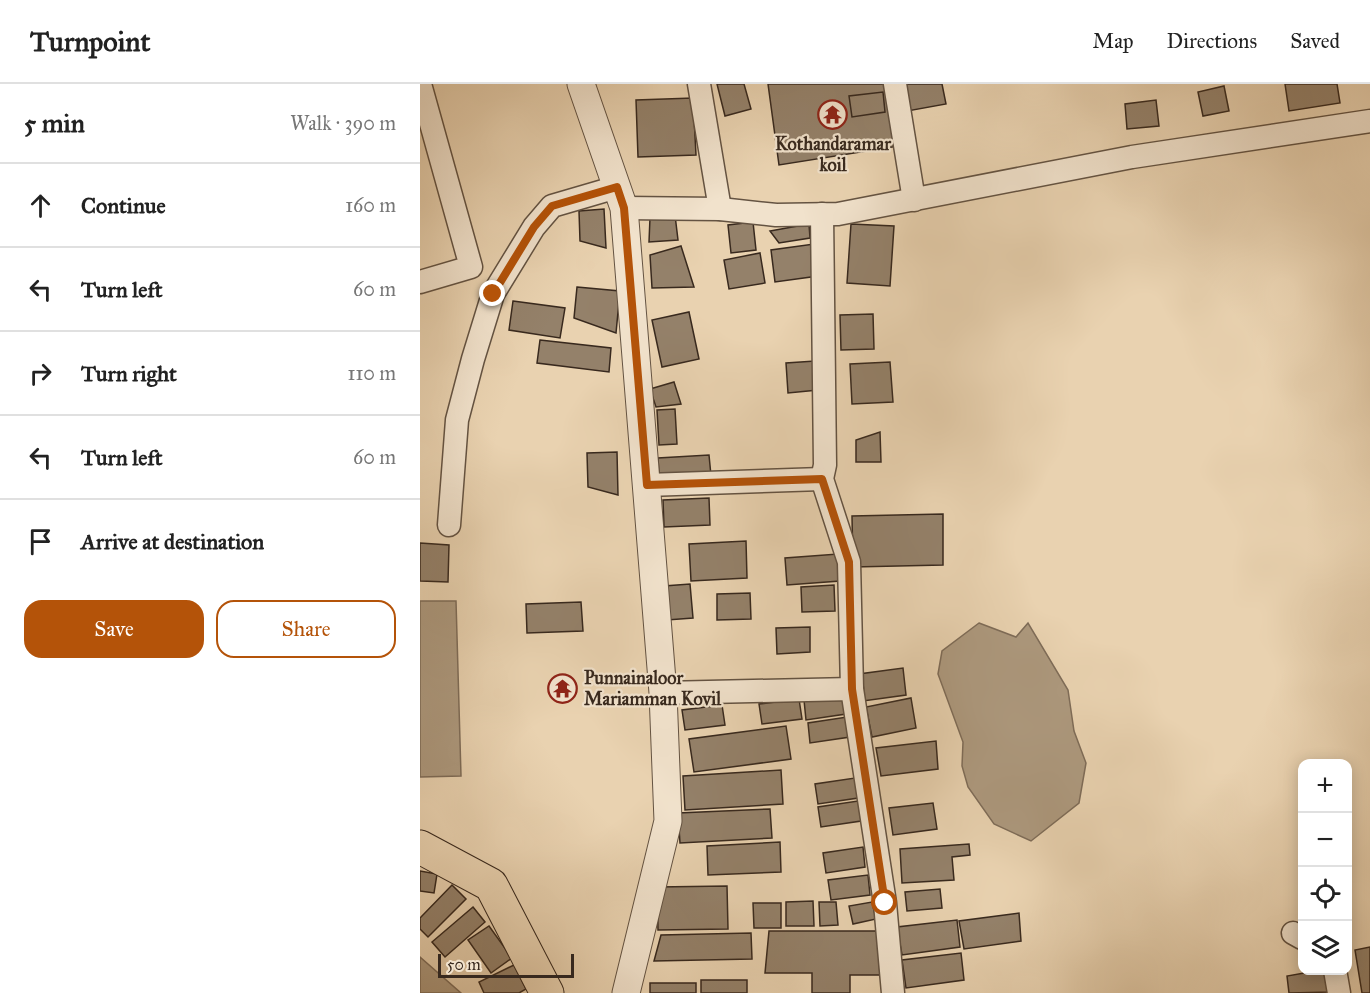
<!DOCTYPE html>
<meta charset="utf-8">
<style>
:root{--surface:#fff;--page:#f2f2f2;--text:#222;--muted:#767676;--line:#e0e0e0;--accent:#b45309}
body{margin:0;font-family:"IM FELL Great Primer",serif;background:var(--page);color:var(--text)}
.controls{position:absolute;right:18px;bottom:18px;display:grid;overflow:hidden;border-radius:12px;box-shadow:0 3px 15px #0003}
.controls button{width:54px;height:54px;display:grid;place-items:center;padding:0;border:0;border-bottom:2px solid var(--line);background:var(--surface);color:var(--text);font:30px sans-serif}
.scale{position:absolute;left:18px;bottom:15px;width:136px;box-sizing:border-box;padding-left:6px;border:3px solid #38291e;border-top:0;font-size:16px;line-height:21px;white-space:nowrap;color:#38291e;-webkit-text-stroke:4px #f1e2cc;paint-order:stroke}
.stop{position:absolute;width:18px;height:18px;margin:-14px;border:4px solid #b45309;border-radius:50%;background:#fff}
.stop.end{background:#b45309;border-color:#fff;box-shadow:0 2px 6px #0008}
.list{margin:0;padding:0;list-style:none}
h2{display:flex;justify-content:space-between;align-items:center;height:78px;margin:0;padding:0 24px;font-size:26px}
h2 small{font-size:20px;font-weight:400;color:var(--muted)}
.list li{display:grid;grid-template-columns:39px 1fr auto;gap:18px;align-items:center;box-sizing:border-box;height:84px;padding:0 24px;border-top:2px solid var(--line)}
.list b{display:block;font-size:22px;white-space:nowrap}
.list em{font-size:20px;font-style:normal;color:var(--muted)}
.actions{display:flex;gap:12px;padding:18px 24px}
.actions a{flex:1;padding:14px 0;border:2px solid var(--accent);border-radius:18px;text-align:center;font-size:21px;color:var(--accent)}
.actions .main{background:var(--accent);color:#fff}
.icon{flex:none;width:33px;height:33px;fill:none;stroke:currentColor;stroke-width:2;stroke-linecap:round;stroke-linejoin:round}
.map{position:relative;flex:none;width:950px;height:909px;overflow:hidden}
header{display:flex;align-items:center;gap:36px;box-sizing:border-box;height:84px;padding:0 30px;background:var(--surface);border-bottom:2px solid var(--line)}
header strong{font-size:28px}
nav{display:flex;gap:33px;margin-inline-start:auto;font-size:21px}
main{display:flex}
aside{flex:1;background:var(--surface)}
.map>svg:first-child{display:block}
.water{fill:#ad997e;stroke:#7e6c58;stroke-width:1.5}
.building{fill:#94816a;stroke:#38291e;stroke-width:1.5}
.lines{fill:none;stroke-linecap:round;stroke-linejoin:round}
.minor-casing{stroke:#645342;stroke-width:25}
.tertiary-casing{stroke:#645342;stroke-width:29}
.primary-casing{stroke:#38291e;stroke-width:35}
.minor{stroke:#f1e2cc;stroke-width:22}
.tertiary{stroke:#f1e2cc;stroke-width:27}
.primary{stroke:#e9d2b0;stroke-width:33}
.route{stroke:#b45309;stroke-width:8}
.labels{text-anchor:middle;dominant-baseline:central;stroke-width:4.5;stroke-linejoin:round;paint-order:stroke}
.poi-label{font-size:18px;font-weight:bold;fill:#38291e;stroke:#f1e2cc}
</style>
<header>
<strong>Turnpoint</strong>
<nav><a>Map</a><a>Directions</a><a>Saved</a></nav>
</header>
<main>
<aside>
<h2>5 min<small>Walk · 390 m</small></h2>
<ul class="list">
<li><svg class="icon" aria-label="ahead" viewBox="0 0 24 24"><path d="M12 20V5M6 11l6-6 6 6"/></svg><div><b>Continue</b></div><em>160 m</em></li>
<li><svg class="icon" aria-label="left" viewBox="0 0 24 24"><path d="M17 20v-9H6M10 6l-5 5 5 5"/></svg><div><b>Turn left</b></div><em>60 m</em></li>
<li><svg class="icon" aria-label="right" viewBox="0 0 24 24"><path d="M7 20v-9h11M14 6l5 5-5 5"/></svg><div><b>Turn right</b></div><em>110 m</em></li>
<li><svg class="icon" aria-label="left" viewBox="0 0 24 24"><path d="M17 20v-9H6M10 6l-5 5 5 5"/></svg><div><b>Turn left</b></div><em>60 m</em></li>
<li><svg class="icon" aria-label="arrive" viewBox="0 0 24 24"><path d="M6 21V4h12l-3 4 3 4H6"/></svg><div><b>Arrive at destination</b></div></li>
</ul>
<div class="actions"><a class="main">Save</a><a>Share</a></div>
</aside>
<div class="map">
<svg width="950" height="909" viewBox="0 0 950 909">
<rect width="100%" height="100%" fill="#e9d2b0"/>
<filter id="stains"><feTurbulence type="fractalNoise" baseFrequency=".00333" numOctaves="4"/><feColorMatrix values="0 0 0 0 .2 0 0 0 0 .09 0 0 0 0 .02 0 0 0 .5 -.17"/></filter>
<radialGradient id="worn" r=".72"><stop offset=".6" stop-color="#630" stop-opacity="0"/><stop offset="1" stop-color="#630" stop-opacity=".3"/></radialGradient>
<g class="water">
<polygon points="0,517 36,517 41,692 0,693"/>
<polygon points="559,539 596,553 608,539 648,606 654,647 666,679 659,719 611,757 574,740 548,703 542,682 543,658 518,590 522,567"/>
<polygon points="0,873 41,909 0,909"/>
</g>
<g class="building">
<polygon points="297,0 324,0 331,25 305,32"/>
<polygon points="348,0 469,0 479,62 359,81"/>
<polygon points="477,0 522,0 526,20 482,28"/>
<polygon points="865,0 917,0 920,19 869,27"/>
<polygon points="804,2 809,27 783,32 778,8"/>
<polygon points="463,8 465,28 432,33 429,12"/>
<polygon points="273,14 276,71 218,73 216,16"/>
<polygon points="736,16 739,42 707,45 705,20"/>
<polygon points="184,125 186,164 160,157 159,127"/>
<polygon points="255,131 258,156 229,158 230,134"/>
<polygon points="333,138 336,166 311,169 308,141"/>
<polygon points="389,140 390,154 359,159 350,147"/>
<polygon points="431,140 474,142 470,202 427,199"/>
<polygon points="394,160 398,192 355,198 351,166"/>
<polygon points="261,162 274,203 232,204 230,171"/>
<polygon points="340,169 345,199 309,205 304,176"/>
<polygon points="157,203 200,207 196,249 154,234"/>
<polygon points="93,217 145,224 140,254 89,246"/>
<polygon points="269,228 279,275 242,283 232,236"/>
<polygon points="453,230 454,265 421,266 420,231"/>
<polygon points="120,256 191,264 189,288 117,279"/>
<polygon points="395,277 398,306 368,309 366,279"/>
<polygon points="470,278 473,318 432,320 430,280"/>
<polygon points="254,298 261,320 236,323 230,305"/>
<polygon points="255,325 257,360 239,361 237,326"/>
<polygon points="460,348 461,378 436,378 436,356"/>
<polygon points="197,368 198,411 168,403 167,369"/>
<polygon points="289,371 292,402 240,406 238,374"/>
<polygon points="289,414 290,441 244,443 243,416"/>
<polygon points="523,430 523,481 433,483 432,432"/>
<polygon points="326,457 327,494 271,497 269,460"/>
<polygon points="0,459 29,461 28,498 0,497"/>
<polygon points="418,470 420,497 367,501 365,474"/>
<polygon points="270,500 273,534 247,536 244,502"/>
<polygon points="414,501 415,527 382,528 381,503"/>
<polygon points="330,509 331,535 297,536 297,510"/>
<polygon points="161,518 163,547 107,549 106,520"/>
<polygon points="390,543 390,568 357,570 356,544"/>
<polygon points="483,584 486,611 443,617 439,590"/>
<polygon points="423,610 426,630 386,636 384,616"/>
<polygon points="491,614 496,644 452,653 446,623"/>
<polygon points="379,615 382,635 342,640 339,620"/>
<polygon points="302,621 305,641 265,646 262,626"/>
<polygon points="427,633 430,653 390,659 388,639"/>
<polygon points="366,642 371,675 274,688 269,655"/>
<polygon points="516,657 518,685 461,692 456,664"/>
<polygon points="361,686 363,720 265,726 263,692"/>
<polygon points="435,694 438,714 398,720 395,700"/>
<polygon points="438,717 441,737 401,743 398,723"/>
<polygon points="513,719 517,745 473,751 469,724"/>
<polygon points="350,725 352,754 260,759 258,729"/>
<polygon points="360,758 361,788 288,791 287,762"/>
<polygon points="549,760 550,771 532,773 534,796 482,799 480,765"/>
<polygon points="443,763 445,783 406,789 403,769"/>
<polygon points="0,787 17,790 14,809 0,807"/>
<polygon points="448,791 450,811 411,816 408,796"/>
<polygon points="32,801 46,815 8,853 0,845 0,834"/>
<polygon points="307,802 308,845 238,846 237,803"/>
<polygon points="520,805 522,824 487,827 485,808"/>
<polygon points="393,817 394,842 366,842 366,818"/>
<polygon points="399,818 416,818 418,841 400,842"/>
<polygon points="452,818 456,835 433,840 429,822"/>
<polygon points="333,819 361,819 361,844 334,844"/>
<polygon points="53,823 65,838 25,873 12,858"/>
<polygon points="599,829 601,857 544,865 539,837"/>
<polygon points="537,836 540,863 482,871 477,843"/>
<polygon points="69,842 92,874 71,889 48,856"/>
<polygon points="349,847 457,847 460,891 430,891 430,909 392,909 392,889 345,889"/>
<polygon points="331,849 332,875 234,877 241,851"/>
<polygon points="950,863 950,909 942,909 935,866"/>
<polygon points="541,869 544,896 486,904 482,876"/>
<polygon points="94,881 106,905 99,909 64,909 59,898"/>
<polygon points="901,886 908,886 911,908 869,909 867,892"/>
<rect x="281" y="896" width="46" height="13"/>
<rect x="230" y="899" width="46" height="10"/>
</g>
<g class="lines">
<defs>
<g id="minor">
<polyline points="279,0 300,125"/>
<polyline points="475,0 494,116"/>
<polyline points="204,124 300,125 356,131 418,130 712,73 950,37"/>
<polyline points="402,130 405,381 402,395 429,478 432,605"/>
<polyline points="0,198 51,183 0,0"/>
<polyline points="227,401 402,395"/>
<polyline points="29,441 37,336 53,275 73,210 114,143 132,122 197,103"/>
<polyline points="243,609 432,605 465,819 473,909"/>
<polyline points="873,849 882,854"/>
<polyline points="915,886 919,909"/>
</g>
<polyline id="tertiary" points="161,0 204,124 243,609 248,737 206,909"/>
<polyline id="primary" points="0,763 71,801 127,909"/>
</defs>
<use href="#minor" class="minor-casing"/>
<use href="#tertiary" class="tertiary-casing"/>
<use href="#primary" class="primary-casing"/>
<use href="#minor" class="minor"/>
<use href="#tertiary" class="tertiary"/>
<use href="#primary" class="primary"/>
</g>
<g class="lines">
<polyline class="route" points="73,210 114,143 132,122 197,103 204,124 227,401 402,395 429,478 432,605 465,819"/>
</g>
<defs>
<symbol id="temple-ring" viewBox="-11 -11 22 22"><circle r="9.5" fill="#f1e2cc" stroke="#8f2418" stroke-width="1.5"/><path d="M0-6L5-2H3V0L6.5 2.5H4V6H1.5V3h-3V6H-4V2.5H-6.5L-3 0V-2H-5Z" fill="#8f2418"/></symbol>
</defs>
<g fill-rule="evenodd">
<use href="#temple-ring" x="396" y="14" width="33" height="33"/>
<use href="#temple-ring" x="126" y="588" width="33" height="33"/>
</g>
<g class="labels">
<g class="poi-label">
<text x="413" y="60">Kothandaramar<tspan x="413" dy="21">koil</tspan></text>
<text x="164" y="594" text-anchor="start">Punnainaloor<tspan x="164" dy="21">Mariamman Kovil</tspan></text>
</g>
</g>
<rect width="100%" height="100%" filter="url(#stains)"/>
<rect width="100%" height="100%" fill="url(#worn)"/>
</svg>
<div class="controls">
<button>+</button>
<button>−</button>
<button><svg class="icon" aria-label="locate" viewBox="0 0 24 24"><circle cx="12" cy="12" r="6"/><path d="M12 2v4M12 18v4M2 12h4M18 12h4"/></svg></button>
<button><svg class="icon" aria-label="layers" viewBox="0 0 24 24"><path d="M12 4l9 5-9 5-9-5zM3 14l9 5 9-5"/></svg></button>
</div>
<div class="scale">50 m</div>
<div class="stop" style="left:465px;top:819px"></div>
<div class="stop end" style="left:73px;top:210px"></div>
</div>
</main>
